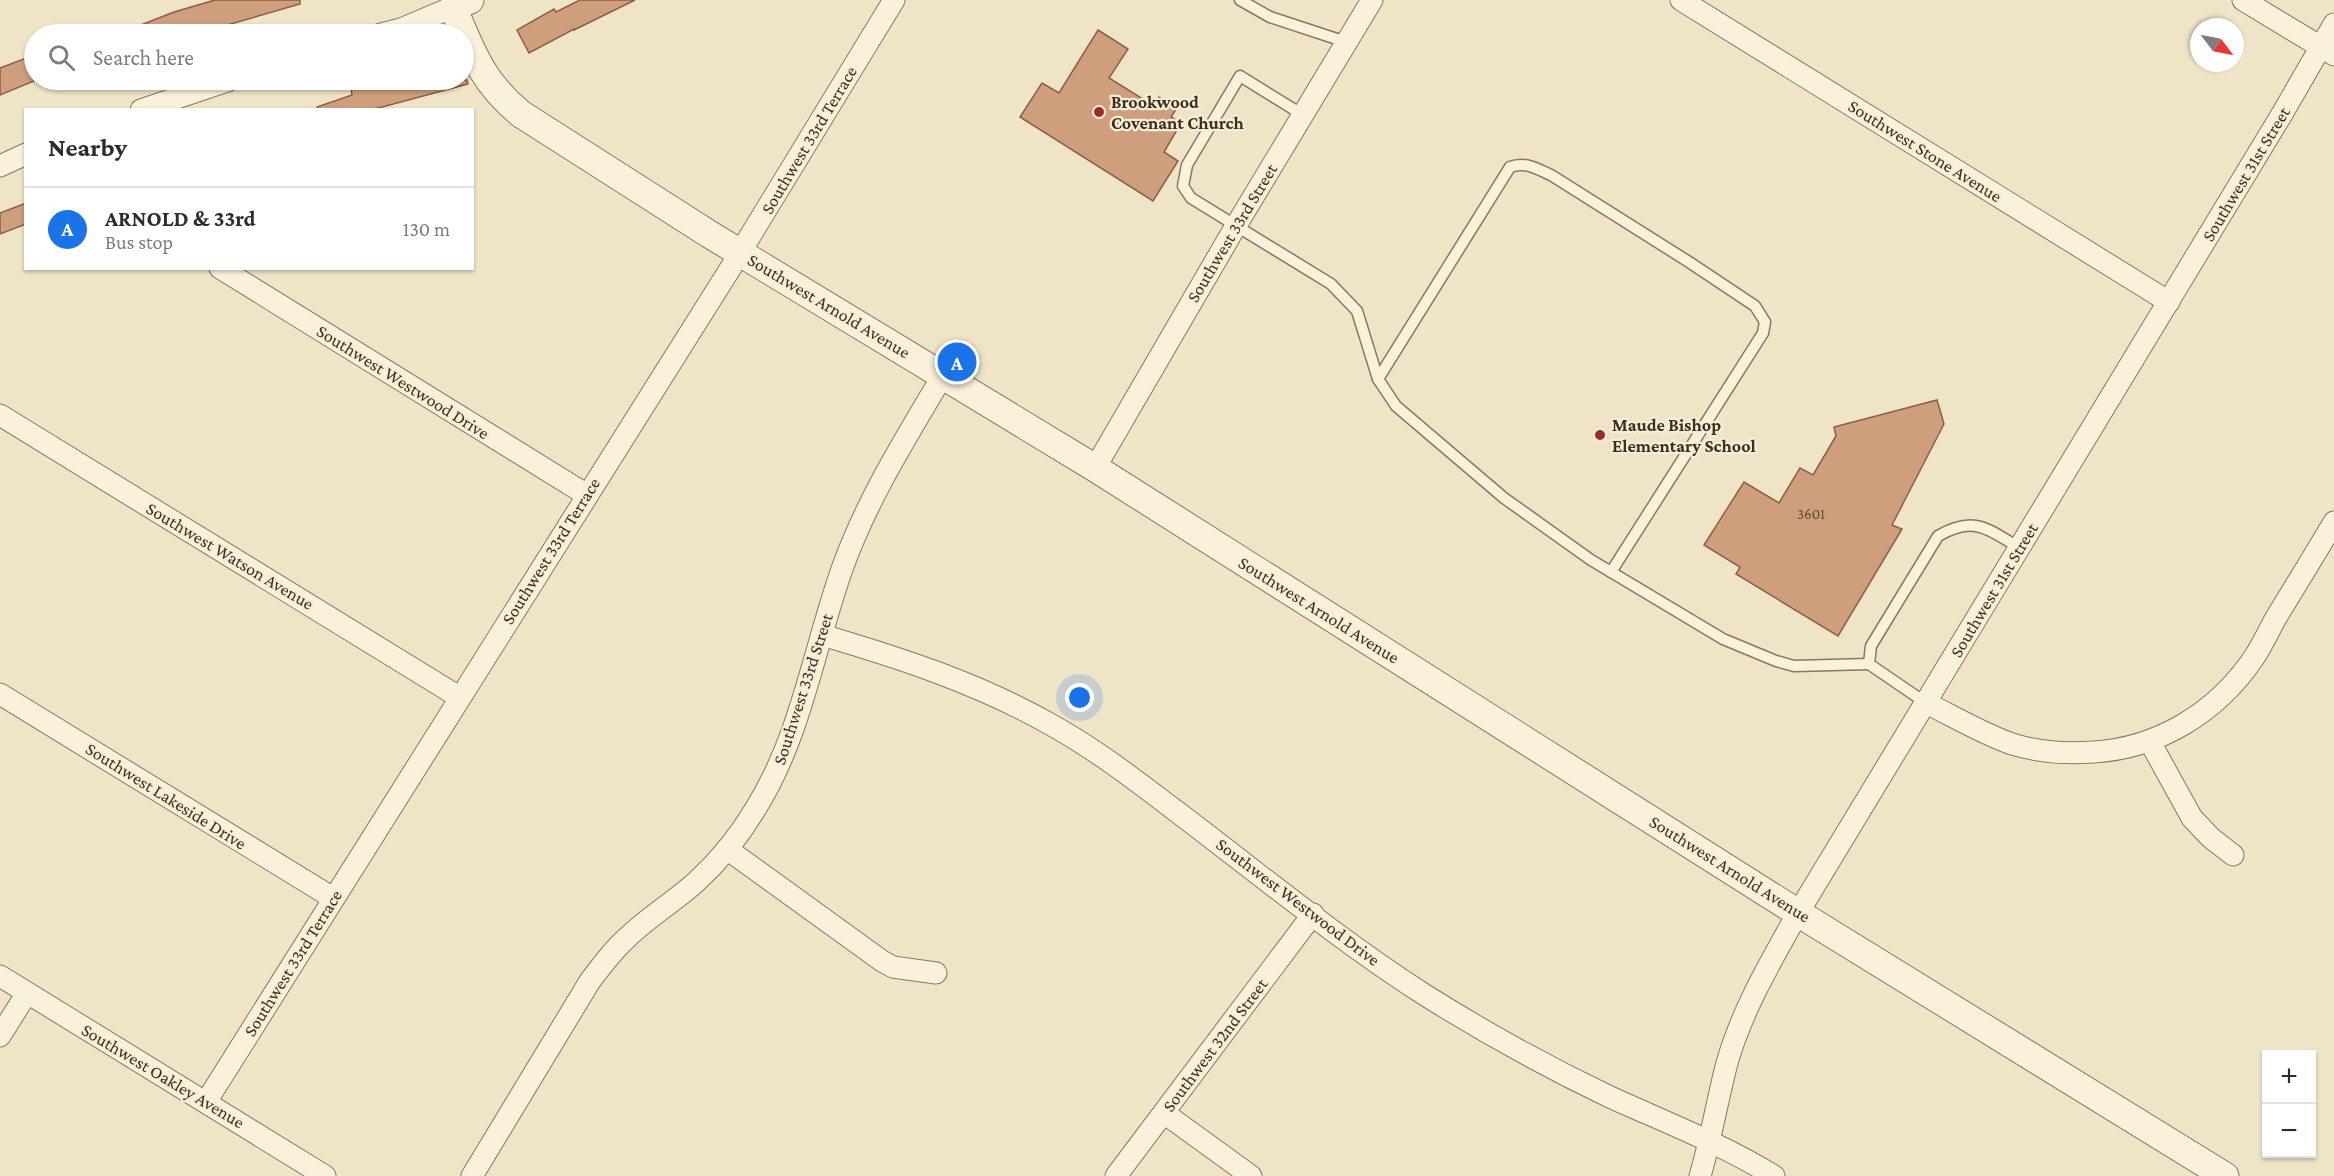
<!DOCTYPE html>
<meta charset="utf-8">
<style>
:root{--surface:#fff;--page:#f2f2f3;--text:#2b2b33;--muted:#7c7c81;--line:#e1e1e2;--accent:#1a73e8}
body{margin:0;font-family:"Crimson Pro",serif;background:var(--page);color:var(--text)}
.controls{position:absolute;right:18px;bottom:18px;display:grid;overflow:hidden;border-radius:0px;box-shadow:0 2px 4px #0004}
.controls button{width:54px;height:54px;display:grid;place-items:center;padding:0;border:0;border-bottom:2px solid var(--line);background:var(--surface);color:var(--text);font:30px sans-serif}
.compass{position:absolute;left:2190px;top:18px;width:54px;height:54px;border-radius:50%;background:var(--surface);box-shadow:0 2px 4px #0004;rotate:122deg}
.you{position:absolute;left:1080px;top:698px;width:21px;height:21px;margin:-15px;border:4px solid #fff;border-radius:50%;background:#1a73e8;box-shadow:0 0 0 9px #1a73e833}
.badge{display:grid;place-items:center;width:39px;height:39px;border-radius:50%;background:var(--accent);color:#fff;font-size:20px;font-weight:700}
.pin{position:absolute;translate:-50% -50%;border:3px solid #fff;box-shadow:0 2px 6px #0006}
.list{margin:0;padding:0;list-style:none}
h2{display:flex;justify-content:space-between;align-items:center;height:78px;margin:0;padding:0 24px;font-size:26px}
h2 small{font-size:20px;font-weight:400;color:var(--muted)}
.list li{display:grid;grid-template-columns:39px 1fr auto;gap:18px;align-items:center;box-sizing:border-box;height:84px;padding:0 24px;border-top:2px solid var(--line)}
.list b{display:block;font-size:22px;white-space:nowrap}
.list p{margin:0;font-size:20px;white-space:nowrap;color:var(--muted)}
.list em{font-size:20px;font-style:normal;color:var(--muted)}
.icon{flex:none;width:33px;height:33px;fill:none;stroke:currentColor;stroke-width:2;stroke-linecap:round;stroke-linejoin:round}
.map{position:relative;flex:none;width:2334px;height:1176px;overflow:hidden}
.search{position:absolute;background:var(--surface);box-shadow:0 2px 4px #0004;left:24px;top:24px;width:450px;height:66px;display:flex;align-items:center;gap:15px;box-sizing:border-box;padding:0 21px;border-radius:33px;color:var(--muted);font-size:22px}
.panel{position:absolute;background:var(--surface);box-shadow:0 2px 4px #0004;left:24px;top:108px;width:450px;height:162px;border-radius:0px}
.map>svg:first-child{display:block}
.building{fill:#cf9f7d;stroke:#8d5f41;stroke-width:1.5}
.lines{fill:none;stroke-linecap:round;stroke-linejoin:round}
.service-casing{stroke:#8d765c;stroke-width:13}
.minor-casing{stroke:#8d765c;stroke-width:23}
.tertiary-casing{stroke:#8d765c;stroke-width:29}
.service{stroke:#faf1dc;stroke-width:10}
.minor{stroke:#faf1dc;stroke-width:21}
.tertiary{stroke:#faf1dc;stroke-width:27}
.poi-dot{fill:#9e2a2b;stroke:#f7eed8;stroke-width:2}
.labels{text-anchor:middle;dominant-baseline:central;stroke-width:4.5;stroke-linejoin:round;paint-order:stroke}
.number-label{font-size:15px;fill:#624a37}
.poi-label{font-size:18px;font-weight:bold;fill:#3d2e20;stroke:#f7eed8;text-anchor:start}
.street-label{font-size:18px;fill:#3d2e20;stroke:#f7eed8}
</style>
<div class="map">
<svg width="2334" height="1176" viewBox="0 0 2334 1176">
<rect width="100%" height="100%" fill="#f0e4c8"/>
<g class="building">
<polygon points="215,0 300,0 300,4 196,34 118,34 174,12"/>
<polygon points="580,0 635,0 574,30 574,29 529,53 517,30 554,9 556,12"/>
<polygon points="1098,30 1128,49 1109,78 1154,106 1159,97 1177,108 1171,117 1181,123 1164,152 1178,161 1153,201 1020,117 1042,83 1059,93"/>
<polygon points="34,55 34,81 0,95 0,68"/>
<polygon points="386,80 389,84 403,80 467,80 468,84 371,110 317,110 317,107 352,95 351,89"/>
<polygon points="26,203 26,224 0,234 0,213"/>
<polygon points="1937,400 1944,424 1892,525 1902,529 1838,636 1736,574 1740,567 1704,545 1744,482 1779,503 1800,468 1813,475 1836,436 1834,427"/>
</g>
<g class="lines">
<defs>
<g id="service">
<polyline points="1240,0 1270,17 1346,42"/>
<polyline points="1303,115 1240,76 1187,165 1183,186 1191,198 1331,284 1357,311 1378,379 1396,406 1504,498 1591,560 1723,639 1776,661 1794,666 1869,664"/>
<path d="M1378,379l132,-212c16,-6 27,2 41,8l138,87 66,44 10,16 -2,11 -152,239"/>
<path d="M1926,703l-57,-39 2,-18 67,-110c37,-21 49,-7 82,12"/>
</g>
<g id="minor">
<polyline points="1681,0 2169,302"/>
<polyline points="2243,0 2334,55"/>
<polyline points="381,34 401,29 453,7"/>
<polyline points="141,110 230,80"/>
<polyline points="0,166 26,154"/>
<polyline points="220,268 587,495"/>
<polyline points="0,415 459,697"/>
<polyline points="1095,468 1237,224 1372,0"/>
<path d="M822,635c78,23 155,48 226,88 46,25 87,57 128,88 82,62 163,129 249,184 59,37 122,72 185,102 55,25 112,47 164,79"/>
<polyline points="0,694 333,898"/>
<path d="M1926,703c27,13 59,32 86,41 26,8 55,10 82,8 64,-4 122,-39 159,-93 9,-13 16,-29 24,-43 19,-31 38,-62 57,-94"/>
<polyline points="2150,742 2192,818 2211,838 2233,855"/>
<polyline points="727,849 882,961 893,967 936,973"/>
<polyline points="0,976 325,1176"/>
<polyline points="0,1036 27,993"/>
<polyline points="206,1102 730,269 894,0"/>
<polyline points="1164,1113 1251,1176"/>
<path d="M472,1176l118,-195c12,-16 24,-32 39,-45 21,-20 46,-35 67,-54 23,-21 44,-47 60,-74 45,-72 58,-160 86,-239 25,-70 64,-131 101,-194"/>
<polyline points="1116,1176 1313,914"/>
<path d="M1700,1176c11,-37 17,-75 27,-113 15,-53 44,-102 71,-150l484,-799 52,-90"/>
</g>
<path id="tertiary" d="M470,0l-17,7c19,45 29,75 68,107l188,120 386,234 703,445 427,263"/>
</defs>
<use href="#service" class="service-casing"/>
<use href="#minor" class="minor-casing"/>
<use href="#tertiary" class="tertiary-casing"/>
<use href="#service" class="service"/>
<use href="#minor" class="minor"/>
<use href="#tertiary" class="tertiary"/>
</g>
<g class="poi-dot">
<circle cx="1099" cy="112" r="6"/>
<circle cx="1600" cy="435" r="6"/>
</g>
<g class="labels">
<g class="number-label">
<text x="1811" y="514">3601</text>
</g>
<g class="poi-label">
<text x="1111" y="102">Brookwood<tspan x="1111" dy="21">Covenant Church</tspan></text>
<text x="1612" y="425">Maude Bishop<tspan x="1612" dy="21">Elementary School</tspan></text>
</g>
<g class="street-label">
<text transform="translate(809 140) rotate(-59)">Southwest 33rd Terrace</text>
<text transform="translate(1925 151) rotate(32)">Southwest Stone Avenue</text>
<text transform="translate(2246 174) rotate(-59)">Southwest 31st Street</text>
<text transform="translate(1232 233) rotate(-59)">Southwest 33rd Street</text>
<text transform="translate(829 306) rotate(31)">Southwest Arnold Avenue</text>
<text transform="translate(403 382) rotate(32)">Southwest Westwood Drive</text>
<text transform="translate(551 551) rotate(-58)">Southwest 33rd Terrace</text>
<text transform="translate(230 556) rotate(31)">Southwest Watson Avenue</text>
<text transform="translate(1994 590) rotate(-59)">Southwest 31st Street</text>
<text transform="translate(1319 610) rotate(32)">Southwest Arnold Avenue</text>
<text transform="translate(803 689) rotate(-72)">Southwest 33rd Street</text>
<text transform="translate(166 796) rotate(32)">Southwest Lakeside Drive</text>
<text transform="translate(1730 869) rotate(32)">Southwest Arnold Avenue</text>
<text transform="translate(1298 902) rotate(37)">Southwest Westwood Drive</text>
<text transform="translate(293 963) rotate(-58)">Southwest 33rd Terrace</text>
<text transform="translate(1215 1045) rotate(-53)">Southwest 32nd Street</text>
<text transform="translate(163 1076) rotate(31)">Southwest Oakley Avenue</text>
</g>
</g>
</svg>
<div class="controls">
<button>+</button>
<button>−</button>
</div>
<svg class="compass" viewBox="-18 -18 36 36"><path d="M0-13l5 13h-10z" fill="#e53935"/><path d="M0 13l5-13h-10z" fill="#7c7c81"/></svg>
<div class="you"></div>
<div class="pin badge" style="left:957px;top:362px">A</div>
<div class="search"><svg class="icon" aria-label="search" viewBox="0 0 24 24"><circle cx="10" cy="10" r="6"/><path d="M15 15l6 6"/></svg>Search here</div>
<section class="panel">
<h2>Nearby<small></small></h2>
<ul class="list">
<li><span class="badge">A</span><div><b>ARNOLD &amp; 33rd</b><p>Bus stop</p></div><em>130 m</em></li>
</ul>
</section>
</div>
